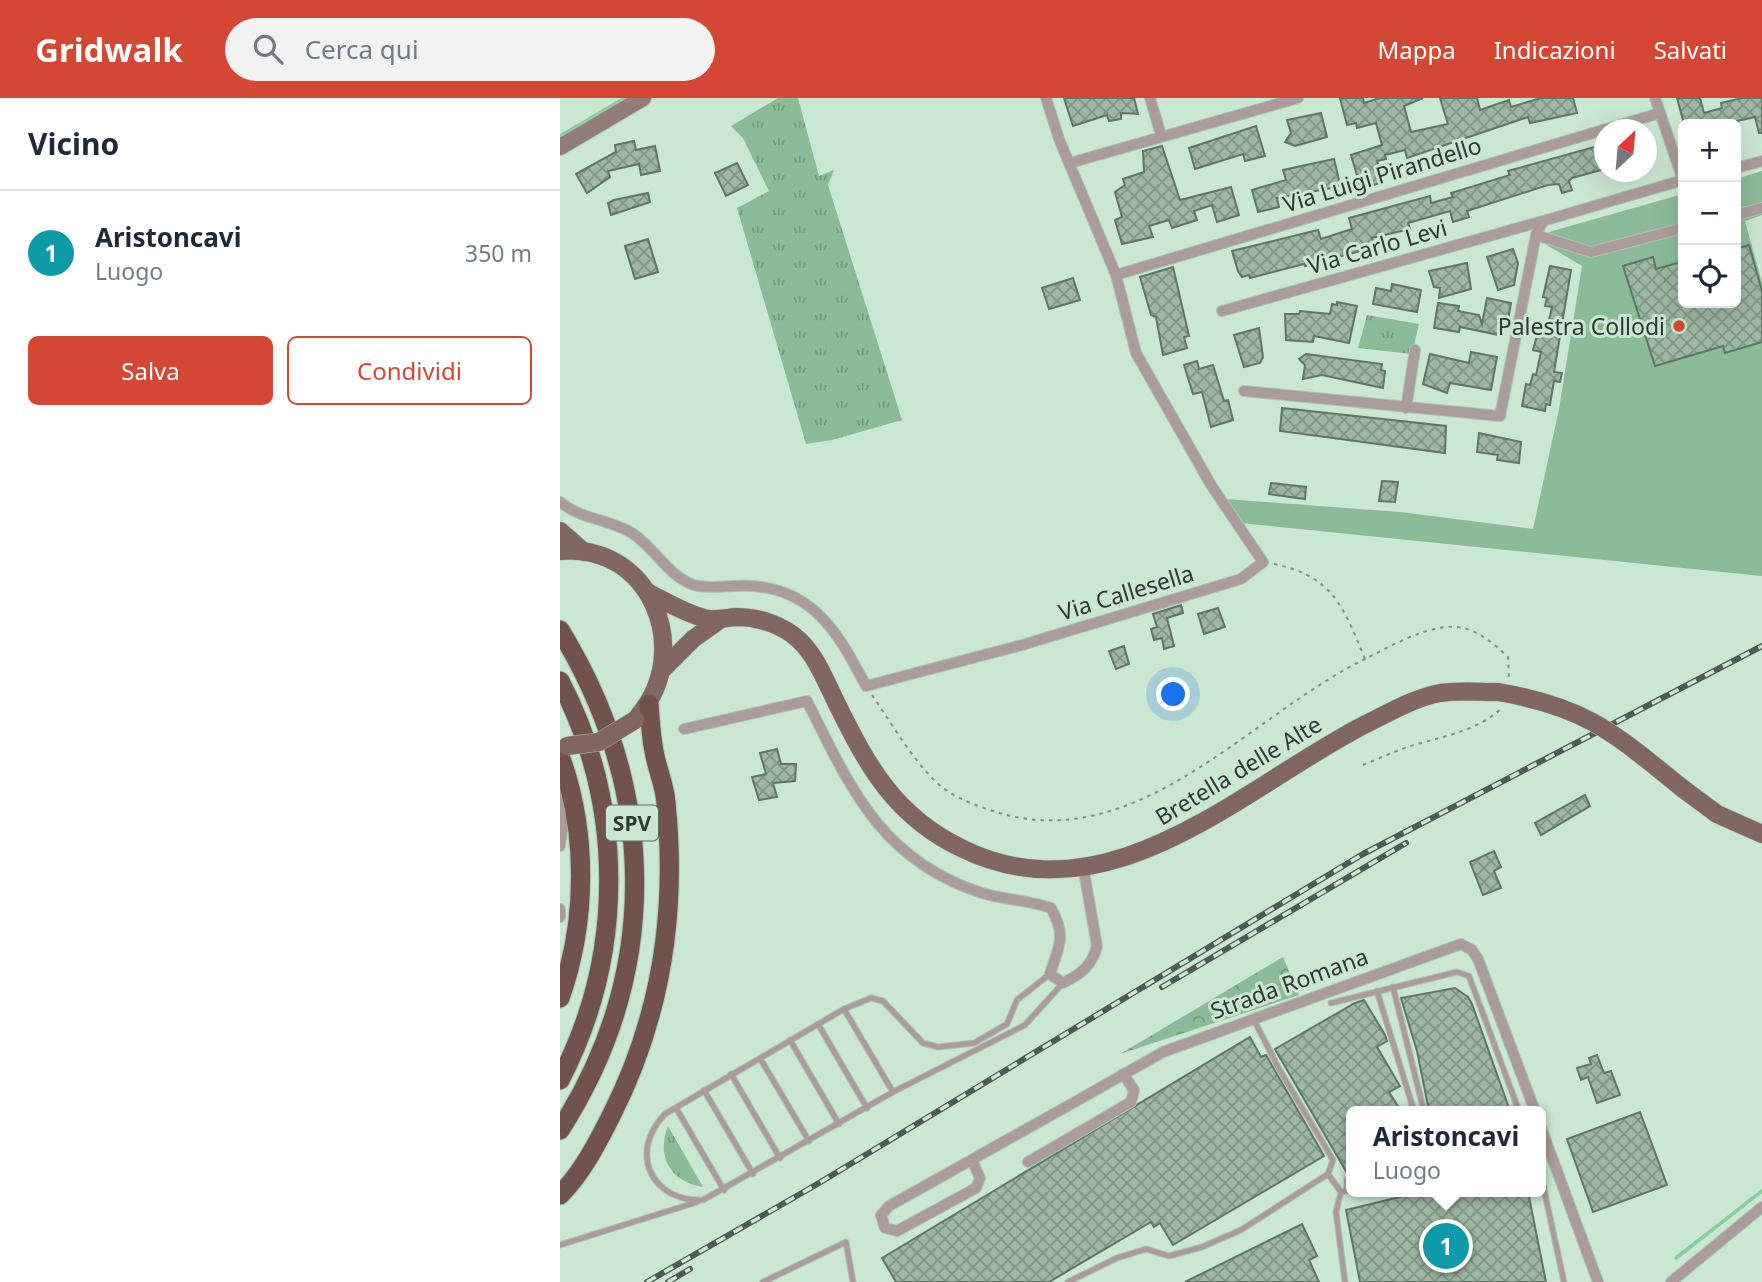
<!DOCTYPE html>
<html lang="it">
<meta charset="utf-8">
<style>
:root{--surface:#fff;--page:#f2f2f3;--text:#1f2937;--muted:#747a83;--line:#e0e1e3;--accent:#d44734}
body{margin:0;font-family:"Noto Sans",sans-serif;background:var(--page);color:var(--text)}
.controls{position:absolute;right:21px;top:21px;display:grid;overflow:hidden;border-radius:10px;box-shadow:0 7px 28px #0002}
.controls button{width:63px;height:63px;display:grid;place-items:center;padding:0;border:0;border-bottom:2px solid var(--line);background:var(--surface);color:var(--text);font:35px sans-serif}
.compass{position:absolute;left:1034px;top:21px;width:63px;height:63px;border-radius:50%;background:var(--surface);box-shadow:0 7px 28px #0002;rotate:26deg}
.you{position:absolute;left:614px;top:597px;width:24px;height:24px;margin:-18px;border:5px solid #fff;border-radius:50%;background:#1a73e8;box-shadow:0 0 0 10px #1a73e833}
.badge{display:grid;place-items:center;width:46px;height:46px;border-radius:50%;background:var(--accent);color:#fff;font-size:23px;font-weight:700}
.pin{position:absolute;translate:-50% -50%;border:4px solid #fff;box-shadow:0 2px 7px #0006}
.popup{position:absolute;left:786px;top:1008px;width:200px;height:91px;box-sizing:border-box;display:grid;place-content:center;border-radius:10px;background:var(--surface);filter:drop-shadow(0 2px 5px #0005);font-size:23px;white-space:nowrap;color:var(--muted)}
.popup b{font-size:26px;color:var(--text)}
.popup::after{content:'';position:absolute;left:50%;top:100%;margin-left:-14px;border:14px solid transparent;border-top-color:var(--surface)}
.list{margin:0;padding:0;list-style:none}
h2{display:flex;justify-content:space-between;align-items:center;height:91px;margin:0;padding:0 28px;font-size:30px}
h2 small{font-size:23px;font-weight:400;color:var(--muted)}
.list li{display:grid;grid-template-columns:46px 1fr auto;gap:21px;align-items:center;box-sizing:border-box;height:126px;padding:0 28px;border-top:2px solid var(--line)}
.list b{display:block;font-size:26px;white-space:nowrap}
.list p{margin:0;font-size:23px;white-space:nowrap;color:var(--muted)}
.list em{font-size:23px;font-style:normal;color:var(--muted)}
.actions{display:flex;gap:14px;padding:21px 28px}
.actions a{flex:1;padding:16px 0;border:2px solid var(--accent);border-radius:10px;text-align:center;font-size:24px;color:var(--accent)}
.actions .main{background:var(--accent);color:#fff}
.icon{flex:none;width:38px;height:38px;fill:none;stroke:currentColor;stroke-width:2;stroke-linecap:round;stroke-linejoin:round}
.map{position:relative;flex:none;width:1202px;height:1184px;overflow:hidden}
header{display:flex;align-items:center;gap:42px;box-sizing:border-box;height:98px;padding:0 35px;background:var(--accent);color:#fff}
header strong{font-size:33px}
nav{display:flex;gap:38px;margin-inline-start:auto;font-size:24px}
.search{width:490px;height:63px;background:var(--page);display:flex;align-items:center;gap:18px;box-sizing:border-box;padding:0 24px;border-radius:38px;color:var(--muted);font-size:26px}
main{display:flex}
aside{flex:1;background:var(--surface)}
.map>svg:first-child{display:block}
.grass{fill:url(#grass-tufts)}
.forest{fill:url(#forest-crowns)}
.green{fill:#8bbb97}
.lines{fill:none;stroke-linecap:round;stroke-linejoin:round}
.stream{stroke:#87cf9c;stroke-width:3.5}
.building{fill:url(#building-cross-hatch);stroke:#5d7764;stroke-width:2}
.service-casing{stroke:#abc4b1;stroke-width:7}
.minor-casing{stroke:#abc4b1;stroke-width:12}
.secondary-casing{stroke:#abc4b1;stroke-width:18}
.primary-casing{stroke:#abc4b1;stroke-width:19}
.motorway-casing{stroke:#abc4b1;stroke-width:21}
.path{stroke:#7e9283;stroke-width:2;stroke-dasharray:3.5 5;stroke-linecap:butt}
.service{stroke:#ac9c99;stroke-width:5}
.minor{stroke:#ac9c99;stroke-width:10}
.secondary{stroke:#937d78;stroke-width:16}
.primary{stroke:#816661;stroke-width:18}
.motorway{stroke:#71524d;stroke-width:19}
.rail-casing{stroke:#4e5d52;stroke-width:6}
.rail{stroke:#cae7d1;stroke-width:3.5;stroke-dasharray:10;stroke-linecap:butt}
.primary-bridge-casing{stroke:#abc4b1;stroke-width:19;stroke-linecap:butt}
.primary-bridge{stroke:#816661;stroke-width:18}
.poi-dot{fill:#d44734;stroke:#cae7d1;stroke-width:2.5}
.labels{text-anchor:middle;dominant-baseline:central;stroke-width:6;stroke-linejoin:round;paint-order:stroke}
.shield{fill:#cae7d1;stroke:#5e6e62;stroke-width:2}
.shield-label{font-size:21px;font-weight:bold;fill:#2f3a32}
.street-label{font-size:23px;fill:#2f3a32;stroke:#cae7d1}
.poi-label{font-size:23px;fill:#2f3a32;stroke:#cae7d1;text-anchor:end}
</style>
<header>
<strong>Gridwalk</strong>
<div class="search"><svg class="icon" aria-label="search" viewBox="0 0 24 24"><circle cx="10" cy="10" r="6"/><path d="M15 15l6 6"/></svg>Cerca qui</div>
<nav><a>Mappa</a><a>Indicazioni</a><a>Salvati</a></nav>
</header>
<main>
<aside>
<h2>Vicino<small></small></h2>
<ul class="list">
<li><span class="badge" style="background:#0f9aa8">1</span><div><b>Aristoncavi</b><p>Luogo</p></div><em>350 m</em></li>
</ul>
<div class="actions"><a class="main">Salva</a><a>Condividi</a></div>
</aside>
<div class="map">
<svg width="1202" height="1184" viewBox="0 0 1202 1184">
<defs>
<pattern id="grass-tufts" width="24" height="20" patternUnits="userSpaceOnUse" patternTransform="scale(1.75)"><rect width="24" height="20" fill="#8bbb97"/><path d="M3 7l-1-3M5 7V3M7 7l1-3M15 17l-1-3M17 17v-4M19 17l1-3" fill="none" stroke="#72997c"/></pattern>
<pattern id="forest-crowns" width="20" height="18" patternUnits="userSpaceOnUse" patternTransform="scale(1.75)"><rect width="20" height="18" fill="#8bbb97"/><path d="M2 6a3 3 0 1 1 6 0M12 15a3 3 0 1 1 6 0" fill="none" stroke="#72997c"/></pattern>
<pattern id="building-cross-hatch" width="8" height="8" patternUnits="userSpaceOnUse" patternTransform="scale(1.75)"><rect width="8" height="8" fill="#9cb7a2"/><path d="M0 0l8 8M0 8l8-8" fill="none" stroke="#809685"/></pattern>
</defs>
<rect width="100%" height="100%" fill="#cae7d1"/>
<g class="grass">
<polygon points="218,0 238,0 259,78 274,72 268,87 342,322 272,342 246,346 177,110 209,93 183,40 171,28"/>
<polygon points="807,217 859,226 852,256 798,250"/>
<path d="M108,1028l35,61c-33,-5 -47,-31 -35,-61z"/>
</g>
<polygon class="forest" points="723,859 739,897 560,956"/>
<polygon class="green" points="1202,73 1202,117 1185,123 1202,185 1202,478 681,425 665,401 840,414 973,431 999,311 1022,168 985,146 989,134 1123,96 1123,205 1176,205 1176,81"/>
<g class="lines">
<g class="stream">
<polyline points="0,38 65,0"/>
<polyline points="1116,1160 1202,1093"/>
</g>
</g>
<g class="building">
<polygon points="504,0 574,0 578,16 561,15 561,21 549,23 547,17 513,28"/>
<polygon points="780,0 803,0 804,5 820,0 863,0 844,8 851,34 888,26 880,0 917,0 920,12 949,2 951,9 981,0 1013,0 1017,15 970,25 968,19 847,60 845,52 825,57 826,61 817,63 823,84 801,91 791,57 822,47 816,25 797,30 796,25 787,27"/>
<polygon points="1117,0 1140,0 1144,15 1162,10 1161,5 1182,0 1202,0 1202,35 1199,35 1195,19 1177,23 1178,26 1124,26"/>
<polygon points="761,15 767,39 735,48 725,44 731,35 727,22"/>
<polygon points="696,28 705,58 685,63 683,56 635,71 629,50"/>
<polygon points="74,43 76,52 95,48 100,73 81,77 79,66 48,73 50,79 27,95 16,76 56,54 55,47"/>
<polygon points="1045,46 1045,71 1012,80 1009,83 1012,92 1002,95 999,86 988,87 907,113 909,119 893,124 890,113 848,125 850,131 812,140 815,149 745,168 744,166 690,180 689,177 682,179 678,173 672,153 758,132 761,141 792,131 789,120 870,98 871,105 893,99 891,95 950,77 948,73"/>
<polygon points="602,48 620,102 671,89 679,117 657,124 652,107 634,113 637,122 612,130 609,122 589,128 593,139 562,146 555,122 562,119 555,94 565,87 563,81 584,74 583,53"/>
<polygon points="774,61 780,86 777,89 717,100 719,109 698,114 692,92 726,82 723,72"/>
<polygon points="177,65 188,87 166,98 155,75"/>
<polygon points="88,95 90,104 51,117 48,105 54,102"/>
<polygon points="88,141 98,174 75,181 65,148"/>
<polygon points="1189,147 1202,193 1202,244 1165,255 1163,248 1095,268 1063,168 1093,159 1096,171 1121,164 1123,205 1176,205 1176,151"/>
<polygon points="953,151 958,165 954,187 938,192 927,159"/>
<polygon points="907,165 911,191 879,200 880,190 874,189 869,173"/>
<polygon points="990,168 1011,172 994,274 1002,275 1000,284 994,283 990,307 986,306 985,313 962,308 966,286 970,287 973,276 976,277 981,254 973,252 977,237 980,229 987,231 992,209 985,208 987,200 983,199"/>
<polygon points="613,169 629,238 624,239 627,250 603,257 596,219 591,217 580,179"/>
<polygon points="513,180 520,202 489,211 482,190"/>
<polygon points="832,186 861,192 857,214 813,206 816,190 831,193"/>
<polygon points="927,200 951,205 948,223 944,222 939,237 900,229 899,234 874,230 878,205 899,208 898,213 919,217 922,226"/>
<polygon points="777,204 797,208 789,245 754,238 753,244 726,242 725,216 739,216 740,213 770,216 772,206 777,207"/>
<polygon points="699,230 703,259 700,265 684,269 674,237"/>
<polygon points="911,254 937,259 931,292 890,285 887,295 863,286 870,256 909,265"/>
<polygon points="746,256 822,266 821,272 825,273 823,290 762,277 743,281 745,267 739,261"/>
<polygon points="637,263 639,271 653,267 664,303 668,302 673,322 651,329 642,294 633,296 624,267"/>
<polygon points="722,310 886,328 885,355 720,333"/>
<polygon points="919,335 961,344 959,365 937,362 938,357 917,354"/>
<polygon points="822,383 838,384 835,404 819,403"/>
<polygon points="711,385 746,389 745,401 709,396"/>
<polygon points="621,507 623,515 607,520 614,548 604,551 602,540 594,542 591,531 597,529 593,516"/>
<polygon points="658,510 665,529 644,536 638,516"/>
<polygon points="564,548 569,566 556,571 549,553"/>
<polygon points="217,651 221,666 236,666 235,683 213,685 217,699 199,702 192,679 206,676 200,655"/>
<polygon points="1025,697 1030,708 981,737 975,725"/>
<polygon points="934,753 941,769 934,773 941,790 923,797 910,764"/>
<polygon points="895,890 908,899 912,906 950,1013 869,1013 857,953 841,900"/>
<polygon points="804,902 825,937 827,943 817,949 840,988 829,994 841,1013 792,1013 792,1073 787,1075 715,951 795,905"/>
<polygon points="690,939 701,959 706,957 764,1058 613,1147 600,1125 594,1129 591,1124 489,1184 336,1184 322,1160"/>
<polygon points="1037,957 1044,975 1051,973 1060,997 1037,1005 1028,979 1021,982 1017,970 1031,966 1029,960"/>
<polygon points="1080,1014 1107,1087 1033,1114 1007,1041"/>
<polygon points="860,1094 968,1094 986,1184 800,1184 786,1112"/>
<polygon points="742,1126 757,1158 749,1162 759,1184 625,1184"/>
</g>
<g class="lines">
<defs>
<g id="service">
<path d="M490,876l-33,26 -10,24 -33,19 -36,4 -15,-4 -40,-42 -12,-3 -27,11 -179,105c-37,38 -14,88 38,86l190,-108 132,-67 38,-42"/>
<polyline points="833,889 864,1013"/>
<polyline points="817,893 854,1013"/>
<polyline points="771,905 897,874 909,878 959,1013"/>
<polyline points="284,911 333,994"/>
<polyline points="258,926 307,1010"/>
<polyline points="230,942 279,1026"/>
<polyline points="200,960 249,1043"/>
<polyline points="171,976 220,1060"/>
<polyline points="144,992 193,1076"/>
<polyline points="116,1010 164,1092"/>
<polyline points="980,1073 1004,1184"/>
<polyline points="768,1076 781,1094"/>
<polyline points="787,1092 787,1082 792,1078"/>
<polyline points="0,1147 137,1104"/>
<polyline points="203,1184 286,1144 293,1184"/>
<polyline points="508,1184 557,1160 586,1151 609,1158 642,1149 681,1132 768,1076 773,1062 718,969 693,920"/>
<polyline points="785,1184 776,1114 781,1094 792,1091"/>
</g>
<g id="minor">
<polyline points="590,0 601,37"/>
<polyline points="1095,0 1123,82"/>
<polyline points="510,65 738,0"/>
<polyline points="1176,70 1202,63"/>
<polyline points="1123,82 983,123 976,137 1031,154 1123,130"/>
<polyline points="1176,117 1202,110"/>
<polyline points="556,177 1100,15"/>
<polyline points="662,213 983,123"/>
<polyline points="684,293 940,318 976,137"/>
<polyline points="846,310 855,252"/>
<path d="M0,404c22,18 49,17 72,31 22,14 37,44 62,52 18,5 39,-1 58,1 63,4 87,49 114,100l156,-41 219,-66 22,-17 -52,-77 -75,-132 -20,-78 -57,-136 -13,-41"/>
<path d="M124,631l123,-28c43,86 74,160 175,192 23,7 47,7 69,15 16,29 8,37 -1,66l13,9c18,-9 29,-17 34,-37l-14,-80"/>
<polyline points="0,696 4,719 0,748"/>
<polyline points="0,811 0,819"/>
<polyline points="980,1027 1038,1184"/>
<path d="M412,1062l8,18 -4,10 -79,43 -12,-3 -4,-13 8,-9c91,-51 183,-102 274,-154l298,-108 11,6 6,9 57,152"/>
<polyline points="468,1064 571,1004 574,992 563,976"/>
<polyline points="1111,1184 1202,1109"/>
</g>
<polyline id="secondary" points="0,49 83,0"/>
<g id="primary">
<polyline points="0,433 24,454"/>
<path d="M0,453c90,-9 134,99 79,164"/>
<path d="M87,494c18,9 37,21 57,26 10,3 22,0 32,-1 23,0 47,8 63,23 18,17 27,42 38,64 31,63 58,112 124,144 149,74 283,-62 405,-124 24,-12 48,-26 74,-31 18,-3 39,-1 58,-1"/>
<polyline points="103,571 133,541 161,521"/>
<polyline points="1122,690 1157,716 1202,736"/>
</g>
<g id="motorway">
<path d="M0,532c97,159 102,341 0,500"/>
<path d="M0,583c65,125 65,274 0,399"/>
<path d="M0,658c28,76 27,166 0,242"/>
<path d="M0,1097c22,-22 38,-53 52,-81 49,-97 65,-203 54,-311 -1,-17 -9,-34 -12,-52 -3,-15 -4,-32 -5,-47"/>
</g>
</defs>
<use href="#service" class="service-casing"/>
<use href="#minor" class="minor-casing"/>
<use href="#secondary" class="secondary-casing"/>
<use href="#primary" class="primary-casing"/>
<use href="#motorway" class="motorway-casing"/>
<g class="path">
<path d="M714,466c60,12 70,45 91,95 26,-13 68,-38 98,-31 18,4 32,17 45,29l1,21"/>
<path d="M312,597c20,29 38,61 63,86 16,16 40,24 61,31 142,44 254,-97 369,-153"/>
<path d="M803,667c17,-7 34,-15 51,-20 34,-10 63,-14 89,-38"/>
</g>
<use href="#service" class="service"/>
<use href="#minor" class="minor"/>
<use href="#secondary" class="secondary"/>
<use href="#primary" class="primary"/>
<use href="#motorway" class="motorway"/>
<defs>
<g id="rail">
<polyline points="602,889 846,745"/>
<polyline points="87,1184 254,1088 803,756 1202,548"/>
<polyline points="108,1184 130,1171"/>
</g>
</defs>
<use href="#rail" class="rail-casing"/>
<use href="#rail" class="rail"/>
<defs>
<g id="primary-bridge">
<path d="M938,594c89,15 116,41 184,96"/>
<polyline points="7,648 39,644 75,622"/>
</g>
</defs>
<use href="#primary-bridge" class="primary-bridge-casing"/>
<use href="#primary-bridge" class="primary-bridge"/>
</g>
<circle class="poi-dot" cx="1119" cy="228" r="7"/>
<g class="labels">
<rect class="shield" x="46" y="707.5" width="52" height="35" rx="5"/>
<g class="shield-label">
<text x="72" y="725">SPV</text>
</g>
<g class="street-label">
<text transform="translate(822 76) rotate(-17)">Via Luigi Pirandello</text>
<text transform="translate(817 148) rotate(-16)">Via Carlo Levi</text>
<text transform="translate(566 494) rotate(-17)">Via Callesella</text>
<text transform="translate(678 672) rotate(-31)">Bretella delle Alte</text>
<text transform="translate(729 885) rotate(-20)">Strada Romana</text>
</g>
<g class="poi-label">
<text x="1105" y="228">Palestra Collodi</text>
</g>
</g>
</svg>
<div class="controls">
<button>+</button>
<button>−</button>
<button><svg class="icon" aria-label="locate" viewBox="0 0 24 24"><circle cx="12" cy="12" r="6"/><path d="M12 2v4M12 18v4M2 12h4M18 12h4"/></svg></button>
</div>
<svg class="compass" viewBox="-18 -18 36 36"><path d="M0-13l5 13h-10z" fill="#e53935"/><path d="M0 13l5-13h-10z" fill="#747a83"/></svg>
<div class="you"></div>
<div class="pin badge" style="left:886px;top:1148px;background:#0f9aa8">1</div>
<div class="popup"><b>Aristoncavi</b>Luogo</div>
</div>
</main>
